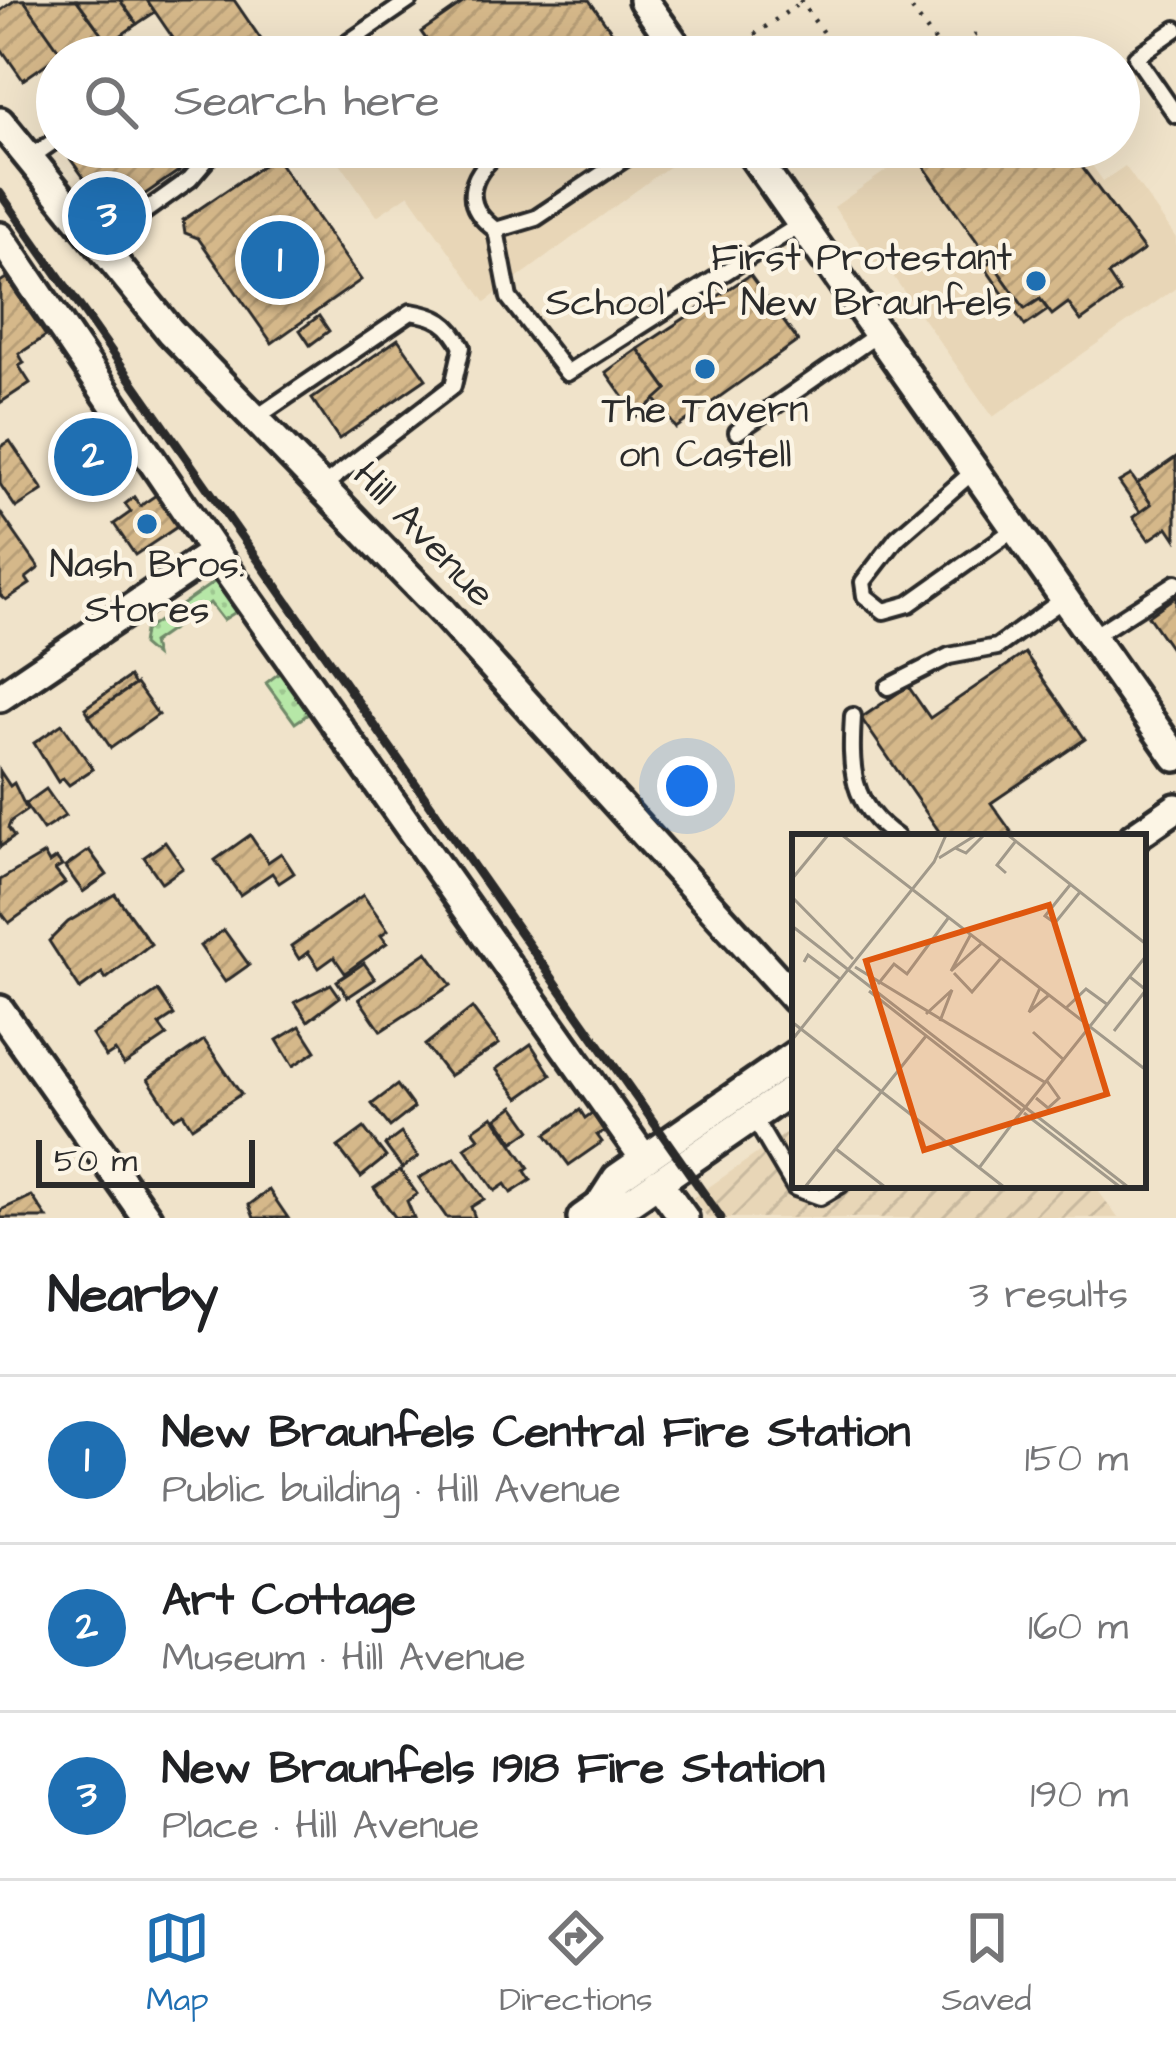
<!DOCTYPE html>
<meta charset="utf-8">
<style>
:root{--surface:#fff;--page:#f6f6f6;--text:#202124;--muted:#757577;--line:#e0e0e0;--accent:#1f6fb2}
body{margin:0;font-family:"Architects Daughter",sans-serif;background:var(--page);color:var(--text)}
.scale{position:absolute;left:36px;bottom:30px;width:219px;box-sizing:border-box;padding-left:12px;border:6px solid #2b2b2b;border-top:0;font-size:33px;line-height:42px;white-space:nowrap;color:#2b2b2b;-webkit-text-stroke:9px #fcf5e5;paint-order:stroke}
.you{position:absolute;left:687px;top:786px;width:42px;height:42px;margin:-30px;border:9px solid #fff;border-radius:50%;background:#1a73e8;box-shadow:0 0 0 18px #1a73e833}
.badge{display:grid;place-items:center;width:78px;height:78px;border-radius:50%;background:var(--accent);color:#fff;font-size:39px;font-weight:700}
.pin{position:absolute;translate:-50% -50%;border:6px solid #fff;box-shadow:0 3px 12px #0006}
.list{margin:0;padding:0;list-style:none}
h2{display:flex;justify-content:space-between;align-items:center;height:156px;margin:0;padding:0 48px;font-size:51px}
h2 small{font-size:39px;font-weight:400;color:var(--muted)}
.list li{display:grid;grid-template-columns:78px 1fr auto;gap:36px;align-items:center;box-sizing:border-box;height:168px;padding:0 48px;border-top:3px solid var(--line)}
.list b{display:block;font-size:45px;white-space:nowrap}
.list p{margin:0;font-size:39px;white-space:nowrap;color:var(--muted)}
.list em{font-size:39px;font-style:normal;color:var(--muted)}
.icon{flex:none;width:66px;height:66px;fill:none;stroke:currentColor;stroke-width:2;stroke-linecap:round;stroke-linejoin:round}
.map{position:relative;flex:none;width:1176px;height:1218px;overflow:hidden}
.search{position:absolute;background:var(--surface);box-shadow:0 12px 48px #0002;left:36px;right:36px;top:36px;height:132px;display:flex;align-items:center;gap:30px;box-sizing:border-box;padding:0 42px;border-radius:66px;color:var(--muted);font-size:45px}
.sheet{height:660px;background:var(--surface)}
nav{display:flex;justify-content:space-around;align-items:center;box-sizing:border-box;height:168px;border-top:3px solid var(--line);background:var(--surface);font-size:33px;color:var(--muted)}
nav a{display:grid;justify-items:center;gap:6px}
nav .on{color:var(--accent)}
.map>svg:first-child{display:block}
.built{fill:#e8d6b7}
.industrial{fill:url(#industrial-furrows)}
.grass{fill:url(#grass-dots);stroke:#708969;stroke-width:3}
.building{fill:url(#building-hatch);stroke:#2b2b2b;stroke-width:3}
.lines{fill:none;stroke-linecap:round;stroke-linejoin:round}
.service-casing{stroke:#2b2b2b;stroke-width:22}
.minor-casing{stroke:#2b2b2b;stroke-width:36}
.path{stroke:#2b2b2b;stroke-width:4.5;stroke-dasharray:3 9;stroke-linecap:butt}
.service{stroke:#fcf5e5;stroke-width:14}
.minor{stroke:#fcf5e5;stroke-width:27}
.rail{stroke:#2b2b2b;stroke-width:9}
.poi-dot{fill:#1f6fb2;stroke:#fcf5e5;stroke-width:4.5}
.labels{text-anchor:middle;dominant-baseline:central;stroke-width:9;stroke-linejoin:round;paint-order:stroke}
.poi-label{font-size:39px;fill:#2b2b2b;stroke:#fcf5e5}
.street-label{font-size:39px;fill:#2b2b2b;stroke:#fcf5e5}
.inset-road{fill:none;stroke:#a1998a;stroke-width:3}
.view{fill:#df570e;fill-opacity:0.15;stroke:#df570e;stroke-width:6}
.inset-edge{fill:none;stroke:#2b2b2b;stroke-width:6}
</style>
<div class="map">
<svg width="1176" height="1218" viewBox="0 0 1176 1218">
<defs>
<pattern id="industrial-furrows" width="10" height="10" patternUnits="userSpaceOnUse" patternTransform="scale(3)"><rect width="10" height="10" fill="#e8d6b7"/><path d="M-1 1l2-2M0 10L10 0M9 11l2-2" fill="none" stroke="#c7b89e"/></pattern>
<pattern id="grass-dots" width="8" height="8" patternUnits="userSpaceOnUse" patternTransform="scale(3)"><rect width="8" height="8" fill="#b6e7a7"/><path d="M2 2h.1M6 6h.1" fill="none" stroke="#9dc690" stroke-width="1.8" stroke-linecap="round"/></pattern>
<pattern id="building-hatch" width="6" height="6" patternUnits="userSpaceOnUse" patternTransform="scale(3)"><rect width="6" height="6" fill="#d5b88a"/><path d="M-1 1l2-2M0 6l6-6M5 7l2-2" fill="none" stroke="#b79e77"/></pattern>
</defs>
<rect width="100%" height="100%" fill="#f0e3ca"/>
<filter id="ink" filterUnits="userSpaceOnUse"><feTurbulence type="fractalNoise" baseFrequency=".00833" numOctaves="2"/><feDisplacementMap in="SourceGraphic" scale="24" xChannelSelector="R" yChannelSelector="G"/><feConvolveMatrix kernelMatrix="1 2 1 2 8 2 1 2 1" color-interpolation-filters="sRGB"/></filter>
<g filter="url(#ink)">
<g class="built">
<polygon points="329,147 693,147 694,148 485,302 409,194 377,216"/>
<polygon points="920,147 1079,147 1103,181 1125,166 1176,238 1176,288 993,417 885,265 873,262 834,207"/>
</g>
<polygon class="industrial" points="795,1127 795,1185 1094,1185 1118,1218 708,1218 693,1198"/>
<polygon class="grass" points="224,575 317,708 295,723 266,683 282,671 239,610 223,620 210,603 152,643 155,656 142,645 144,631"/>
<g class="building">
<polygon points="15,0 24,0 62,53 23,80 0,47 0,11"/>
<polygon points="24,0 77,0 109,44 90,57 64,57"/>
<polygon points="77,0 120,0 137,24 109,44"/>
<polygon points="120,0 147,0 155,12 137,24"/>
<polygon points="147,0 234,0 273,57 186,57"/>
<polygon points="467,0 589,0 616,38 589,57 439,57 421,32"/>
<polygon points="68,147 164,147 180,170 112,217 64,150"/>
<polygon points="940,147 1067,147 1144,250 1108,275 1120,293 1081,321 1068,303 1052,315 1040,299 1025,309 920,161"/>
<polygon points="275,157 361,280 272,343 198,238 185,233 183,220"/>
<polygon points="991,261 1025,309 1040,299 1048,310 1025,326 984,266"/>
<polygon points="750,275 798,341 676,428 654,398 667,389 638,349"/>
<polygon points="6,278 46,336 19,354 24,363 19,366 30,383 0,403 0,282"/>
<polygon points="319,316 329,331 310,345 300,330"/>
<polygon points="398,339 426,379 339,439 312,399"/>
<polygon points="638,349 667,389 637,416 606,372"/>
<polygon points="100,425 125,461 85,488 60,453"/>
<polygon points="10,441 43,490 16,508 0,484 0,447"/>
<polygon points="1176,457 1176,539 1168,527 1149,540 1133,517 1151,504 1137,484"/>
<polygon points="1131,475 1151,504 1140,512 1119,482"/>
<polygon points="159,493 180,525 135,555 114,524 131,512 125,504 134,497 140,506"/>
<polygon points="0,512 39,568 26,578 30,584 6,600 0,595"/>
<polygon points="1176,596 1176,656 1148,616"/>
<polygon points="1025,653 1085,739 991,803 1015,837 943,837 861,718 908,686 930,718"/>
<polygon points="129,677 134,685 90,716 85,708"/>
<polygon points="136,684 158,715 111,748 89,716"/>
<polygon points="62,724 93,769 69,785 63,778 58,782 34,743"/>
<polygon points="0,771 10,786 14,783 27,810 11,821 8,828 14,837 0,847"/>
<polygon points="46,789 65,816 43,830 25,804"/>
<polygon points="250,835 268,862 281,853 294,873 279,883 272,873 240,895 215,860"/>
<polygon points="165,842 183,868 162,883 144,857"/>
<polygon points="89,850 107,875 83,892 65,867"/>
<polygon points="44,854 49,863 56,858 62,866 55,870 65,883 9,923 0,911 0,880"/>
<polygon points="115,894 151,944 106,979 102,973 80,989 49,941 68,922"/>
<polygon points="363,895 388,930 381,935 387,943 345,973 334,957 319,968 308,952 299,959 291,946"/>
<polygon points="224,930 249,965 225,982 200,946"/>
<polygon points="427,952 451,985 381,1031 359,999"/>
<polygon points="364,963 375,979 348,997 337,981"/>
<polygon points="331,984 340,997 308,1021 295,1002"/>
<polygon points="158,991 174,1015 159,1025 167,1036 124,1065 115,1051 106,1057 92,1035"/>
<polygon points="472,1008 499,1044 449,1076 425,1045"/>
<polygon points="300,1026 316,1051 293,1066 277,1040"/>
<polygon points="204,1040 241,1094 192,1127 183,1113 174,1118 148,1079"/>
<polygon points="531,1044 551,1075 519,1098 496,1069"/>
<polygon points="397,1085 414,1108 390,1127 372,1104"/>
<polygon points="514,1106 531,1130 514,1142 497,1118"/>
<polygon points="580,1110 585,1118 592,1113 604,1131 597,1135 602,1142 569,1165 546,1134"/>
<polygon points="493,1116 529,1168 525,1171 531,1180 511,1193 505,1184 495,1191 465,1148 479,1138 473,1130"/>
<polygon points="364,1128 386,1157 361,1177 338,1147"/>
<polygon points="401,1133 418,1157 402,1168 385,1145"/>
<polygon points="455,1158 484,1199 471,1207 475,1218 447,1218 419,1178"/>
<polygon points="400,1170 417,1194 407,1201 414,1218 395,1217 374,1188"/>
<polygon points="269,1190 288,1218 254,1218 249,1205"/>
<polygon points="32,1196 47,1218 0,1218 1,1210"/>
</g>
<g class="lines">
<defs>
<g id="service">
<polyline points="1176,29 1136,57 1176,115"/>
<polyline points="327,57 410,0"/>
<polyline points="633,57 667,33"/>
<path d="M506,147c-33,23 -50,55 -10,83l40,-12 106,-71"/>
<polyline points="27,160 57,139"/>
<polyline points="496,230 509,298 567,373 801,224"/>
<polyline points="98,245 190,179 214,151"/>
<path d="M254,419l157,-107c26,4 39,11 51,35l-9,39 -130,100"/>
<polyline points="737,432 878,334"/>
<polyline points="975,470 897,538 863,582 865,596 884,611 909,604 1016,528"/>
<polyline points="1092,637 1176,583"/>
<polyline points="888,687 949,656 997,647 1065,598"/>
<path d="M853,716c-3,52 -3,89 44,121"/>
<polyline points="753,1117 795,1188 820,1197 840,1185"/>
</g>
<g id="minor">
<polyline points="643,0 684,57"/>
<polyline points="0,122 170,331 443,612 795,999"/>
<polyline points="747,147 1176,757"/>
<polyline points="0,237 214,552 644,1158"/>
<polyline points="0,697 214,552"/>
<polyline points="1134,837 1176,808"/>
<polyline points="0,1010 147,1218"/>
<polyline points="658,1182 684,1218"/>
<polyline points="599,1206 631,1201 795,1088"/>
<polyline points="582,1218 599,1206 617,1178 795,1055"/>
</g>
</defs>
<use href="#service" class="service-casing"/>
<use href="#minor" class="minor-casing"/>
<g class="path">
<polyline points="800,0 840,57"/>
<polyline points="905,0 946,56"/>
<polyline points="725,55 804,0"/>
<polyline points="945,57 978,33"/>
</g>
<use href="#service" class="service"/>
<use href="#minor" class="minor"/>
<polyline class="rail" points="0,193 721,1218"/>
</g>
</g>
<g class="poi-dot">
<circle cx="1036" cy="281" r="12"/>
<circle cx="705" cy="369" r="12"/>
<circle cx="147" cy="524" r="12"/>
</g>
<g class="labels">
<g class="poi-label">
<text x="1012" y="259" text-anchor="end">First Protestant<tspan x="1012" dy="45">School of New Braunfels</tspan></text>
<text x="705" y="411">The Tavern<tspan x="705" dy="45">on Castell</tspan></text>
<text x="147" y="566">Nash Bros.<tspan x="147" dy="45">Stores</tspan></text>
</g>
<g class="street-label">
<text transform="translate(423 535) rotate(46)">Hill Avenue</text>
</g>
</g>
<g transform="translate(792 834)">
<rect width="354" height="354" fill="#f0e3ca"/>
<path class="inset-road" d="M50,1l304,235M216,1l138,109M163,14l11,5 18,-18M147,24l37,-23M214,39l-9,-8 18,-23M0,45l36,-44M278,51l-25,31 10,7 25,-31M0,63l61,62M0,92l336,261M179,100l-20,37 31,-28M12,128l4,-7 32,24M63,133l191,116M162,139l18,19 29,-34M86,150l16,-20 13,10 42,-57M248,154l-11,24 20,-17M77,157l152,119M274,174l20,-19 22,16M134,180l26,-24 -12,31M0,188l212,165M322,197l32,-41 -16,-13M241,198l31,28M0,206l142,-178 12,-27M244,264l12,10 11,-10 -12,-17M232,279l96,74M224,285l130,-163M44,315l49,38M187,334l39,-52M13,353l121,-151"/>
<path class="view" d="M257,71l58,189 -183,56 -58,-189z"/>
<rect width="354" height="354" class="inset-edge"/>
</g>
</svg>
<div class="scale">50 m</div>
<div class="you"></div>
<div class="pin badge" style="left:280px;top:260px">1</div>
<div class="pin badge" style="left:93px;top:457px">2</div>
<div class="pin badge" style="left:107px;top:216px">3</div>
<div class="search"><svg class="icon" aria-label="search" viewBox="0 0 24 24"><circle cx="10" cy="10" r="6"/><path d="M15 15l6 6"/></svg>Search here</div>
</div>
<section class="sheet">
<h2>Nearby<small>3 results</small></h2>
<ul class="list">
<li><span class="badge">1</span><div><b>New Braunfels Central Fire Station</b><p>Public building · Hill Avenue</p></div><em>150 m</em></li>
<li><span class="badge">2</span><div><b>Art Cottage</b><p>Museum · Hill Avenue</p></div><em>160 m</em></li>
<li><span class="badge">3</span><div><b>New Braunfels 1918 Fire Station</b><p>Place · Hill Avenue</p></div><em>190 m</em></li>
</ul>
</section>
<nav>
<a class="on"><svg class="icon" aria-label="map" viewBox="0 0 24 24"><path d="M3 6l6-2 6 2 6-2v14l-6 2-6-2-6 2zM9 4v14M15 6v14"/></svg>Map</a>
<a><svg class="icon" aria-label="directions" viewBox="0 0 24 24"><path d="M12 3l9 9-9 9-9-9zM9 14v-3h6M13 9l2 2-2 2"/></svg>Directions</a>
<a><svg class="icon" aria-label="saved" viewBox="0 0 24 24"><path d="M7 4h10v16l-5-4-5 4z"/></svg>Saved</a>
</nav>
